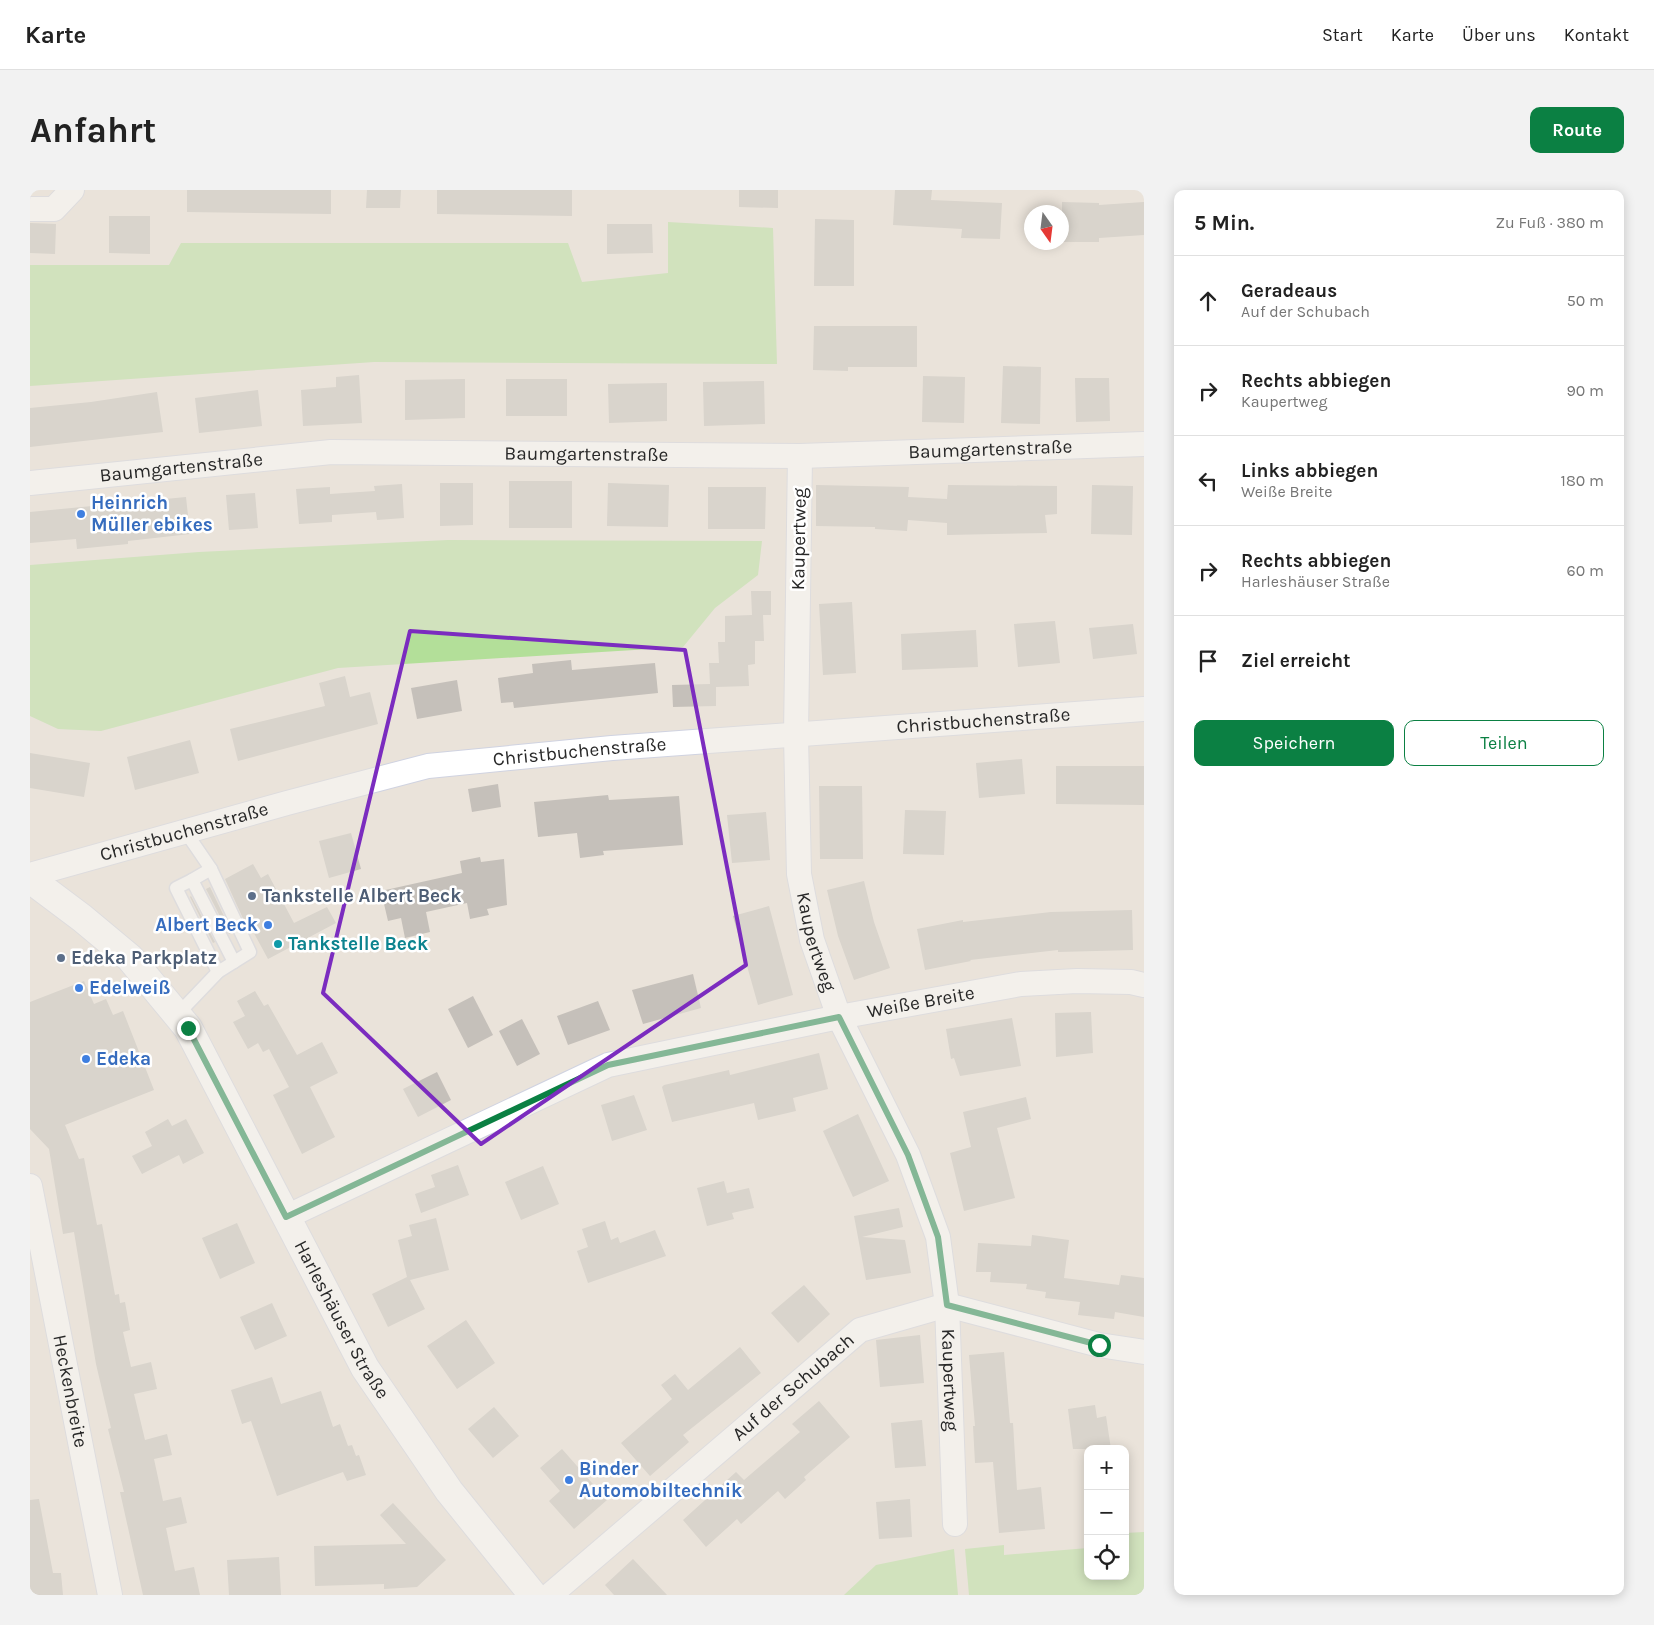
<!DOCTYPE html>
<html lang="de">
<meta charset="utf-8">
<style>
:root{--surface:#fff;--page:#f2f2f2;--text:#222;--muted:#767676;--line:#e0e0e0;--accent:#0b8043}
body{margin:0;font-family:Karla,sans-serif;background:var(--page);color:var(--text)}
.controls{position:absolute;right:15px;bottom:15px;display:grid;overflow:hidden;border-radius:10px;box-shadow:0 2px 12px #0003}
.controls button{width:45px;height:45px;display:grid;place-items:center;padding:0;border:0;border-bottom:1px solid var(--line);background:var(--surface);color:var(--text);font:25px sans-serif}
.compass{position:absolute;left:994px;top:15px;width:45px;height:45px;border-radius:50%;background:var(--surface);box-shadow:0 2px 12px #0003;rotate:166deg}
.stop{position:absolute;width:15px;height:15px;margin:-11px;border:4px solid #0b8043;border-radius:50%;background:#fff}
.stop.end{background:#0b8043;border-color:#fff;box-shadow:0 1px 5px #0008}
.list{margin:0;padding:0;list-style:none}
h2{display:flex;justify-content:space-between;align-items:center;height:65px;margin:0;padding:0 20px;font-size:21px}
h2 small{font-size:16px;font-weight:400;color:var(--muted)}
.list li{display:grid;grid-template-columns:32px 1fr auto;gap:15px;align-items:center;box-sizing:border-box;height:90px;padding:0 20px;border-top:1px solid var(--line)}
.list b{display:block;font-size:19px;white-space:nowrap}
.list p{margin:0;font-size:16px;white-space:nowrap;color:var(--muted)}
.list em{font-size:16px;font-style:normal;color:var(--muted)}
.actions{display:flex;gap:10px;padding:15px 20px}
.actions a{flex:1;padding:11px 0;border:1px solid var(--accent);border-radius:10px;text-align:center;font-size:18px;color:var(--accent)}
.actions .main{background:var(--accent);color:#fff}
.icon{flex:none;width:28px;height:28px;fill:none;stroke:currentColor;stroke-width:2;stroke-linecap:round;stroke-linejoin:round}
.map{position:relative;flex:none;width:1114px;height:1405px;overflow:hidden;border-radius:10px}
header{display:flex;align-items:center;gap:30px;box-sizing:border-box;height:70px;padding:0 25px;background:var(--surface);border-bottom:1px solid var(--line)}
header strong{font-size:24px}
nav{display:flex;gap:28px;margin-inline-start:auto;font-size:18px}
.intro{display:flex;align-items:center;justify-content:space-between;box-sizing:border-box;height:120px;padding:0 30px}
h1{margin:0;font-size:35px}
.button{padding:12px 22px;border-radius:10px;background:var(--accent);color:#fff;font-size:18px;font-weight:700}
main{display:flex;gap:30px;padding:0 30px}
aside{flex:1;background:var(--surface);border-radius:10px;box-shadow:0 2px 12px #0003}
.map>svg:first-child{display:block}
.green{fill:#b3df99}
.building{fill:#c5c0ba}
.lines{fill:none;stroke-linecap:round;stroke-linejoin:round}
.lane-casing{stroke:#d0d3e1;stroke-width:15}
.street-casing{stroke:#d0d3e1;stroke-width:26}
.secondary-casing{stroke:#d0d3e1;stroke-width:30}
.lane{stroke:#fff;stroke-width:12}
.street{stroke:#fff;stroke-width:24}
.secondary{stroke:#fff;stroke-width:28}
.route{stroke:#0b8043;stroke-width:6}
.marked{fill:none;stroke:#7b2cbf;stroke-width:4;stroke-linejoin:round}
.shop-dot{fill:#3f7fe0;stroke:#fff;stroke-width:2}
.service-dot{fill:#5c6f8a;stroke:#fff;stroke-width:2}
.culture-dot{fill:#0f9aa8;stroke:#fff;stroke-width:2}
.labels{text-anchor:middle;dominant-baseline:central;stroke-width:5;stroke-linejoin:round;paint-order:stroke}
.street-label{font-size:19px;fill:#282828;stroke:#fff}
.shop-label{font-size:19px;font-weight:bold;fill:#366cbe;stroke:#fff;text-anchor:start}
.service-label{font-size:19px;font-weight:bold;fill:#4e5e75;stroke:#fff;text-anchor:start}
.culture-label{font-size:19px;font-weight:bold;fill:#0d838f;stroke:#fff;text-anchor:start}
</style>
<header>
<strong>Karte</strong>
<nav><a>Start</a><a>Karte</a><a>Über uns</a><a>Kontakt</a></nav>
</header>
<div class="intro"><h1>Anfahrt</h1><a class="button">Route</a></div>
<main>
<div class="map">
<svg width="1114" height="1405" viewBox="0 0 1114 1405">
<rect width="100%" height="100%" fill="#eae3da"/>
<g class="green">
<polygon points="638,32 743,38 747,174 344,172 0,196 0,75 139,75 151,53 538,53 552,92 638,83"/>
<polygon points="418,350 732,351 728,385 685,418 653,457 308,478 71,541 28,539 0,526 0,375 169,362"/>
<polygon points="1114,1342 1114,1405 939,1405 935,1359 974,1355 974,1365 1058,1358 1058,1386 1095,1386 1095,1343"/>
<polygon points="924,1359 928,1405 814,1405 846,1375"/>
</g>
<g class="building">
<polygon points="157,0 301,0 301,24 157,22"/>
<polygon points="337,0 371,0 370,18 336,18"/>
<polygon points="407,0 542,0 542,26 407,24"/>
<polygon points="709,0 748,0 748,18 709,17"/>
<polygon points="865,0 902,0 901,10 972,13 970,49 931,48 932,39 863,35"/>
<polygon points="1032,12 1069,13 1069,15 1114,12 1114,45 1069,48 1069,52 1032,52"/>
<polygon points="79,26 120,26 120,64 79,63"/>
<polygon points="785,29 824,30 824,96 784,96"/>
<polygon points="0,33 26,34 25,64 0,63"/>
<polygon points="577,34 622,34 623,63 577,64"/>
<polygon points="784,136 887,136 887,177 818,177 818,181 783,180"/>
<polygon points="973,176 1011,177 1010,234 971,233"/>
<polygon points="329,185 332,233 273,236 271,200 306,197 306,187"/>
<polygon points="893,186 935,187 934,233 892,232"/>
<polygon points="1045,188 1079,188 1080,231 1046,232"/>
<polygon points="435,189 435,228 375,230 375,190"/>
<rect x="476" y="189" width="61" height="37"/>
<polygon points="734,191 735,234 674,236 673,192"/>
<polygon points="637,193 637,231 579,233 578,194"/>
<polygon points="228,200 232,236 169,243 165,208"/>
<polygon points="127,202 133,242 0,257 0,218 61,212"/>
<rect x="479" y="291" width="63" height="47"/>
<polygon points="410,293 443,293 443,335 410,336"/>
<polygon points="578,293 639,295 638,337 577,336"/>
<polygon points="372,294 374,328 347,330 346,322 302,325 302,332 269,334 266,299 300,297 300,304 345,301 344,296"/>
<polygon points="786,295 879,297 878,307 917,309 918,295 1027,296 1027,324 1015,325 1017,343 917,345 917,333 878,330 877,341 845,339 845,337 786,336"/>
<polygon points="1062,295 1103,296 1102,345 1061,344"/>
<polygon points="678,297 736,297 735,339 678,339"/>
<polygon points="225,303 228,338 199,340 196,305"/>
<polygon points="156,307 160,344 98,351 98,354 47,359 46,349 0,353 0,322"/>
<polygon points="721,401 741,401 741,425 733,425 734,451 725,451 725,474 718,475 719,496 686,497 686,516 643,517 642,495 680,494 679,473 689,473 688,452 695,452 695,426 722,425"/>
<polygon points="822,412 826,483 793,485 789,414"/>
<polygon points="1025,431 1030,473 988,477 984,434"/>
<polygon points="1103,434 1107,464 1063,469 1059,438"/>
<polygon points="946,440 948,477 872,480 871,444"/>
<polygon points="541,470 542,480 625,473 628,503 484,518 483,512 471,513 468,488 503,483 502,474"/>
<polygon points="315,486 320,507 340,502 348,534 208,571 200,539 295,516 289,493"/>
<polygon points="427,490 432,521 387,529 381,498"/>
<polygon points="160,550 169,583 105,600 97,567"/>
<polygon points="0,563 60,573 54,607 0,598"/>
<polygon points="992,569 995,604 949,608 946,573"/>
<polygon points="1026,576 1114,576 1114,615 1026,614"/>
<polygon points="468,594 471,617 442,622 438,599"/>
<polygon points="789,596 832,596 833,669 790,669"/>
<polygon points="578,605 579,610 649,606 653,655 573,661 574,665 550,668 547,643 508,647 504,612"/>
<polygon points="875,620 916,621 914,665 873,664"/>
<polygon points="736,622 740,670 702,673 697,625"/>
<polygon points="321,643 331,679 299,688 289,651"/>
<polygon points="450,667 451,672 474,669 477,715 457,719 459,725 440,729 437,713 396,722 400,742 375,748 371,728 358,731 351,701 432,683 430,671"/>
<polygon points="223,674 231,688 238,684 264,733 297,717 306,733 238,769 219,734 216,735 195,689"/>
<polygon points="834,691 844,732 860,778 824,790 808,746 797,700"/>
<polygon points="180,697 202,743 199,744 176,699"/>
<polygon points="161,706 185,752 183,753 160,707"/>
<polygon points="739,716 763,805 728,815 703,726"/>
<polygon points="1102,720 1103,760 1028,762 1028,760 940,770 941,771 895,780 887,739 933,730 933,732 1021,722"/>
<polygon points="663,784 671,818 613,834 602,800"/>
<polygon points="54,791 64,814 76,809 83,825 93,821 124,900 35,935 49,969 54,968 67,1035 72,1034 85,1105 89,1104 90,1113 95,1112 100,1140 93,1142 101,1177 121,1172 127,1199 104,1204 115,1250 137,1244 142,1265 124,1269 133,1311 151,1307 157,1333 136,1338 145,1381 164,1377 170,1405 113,1405 90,1302 94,1302 78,1239 81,1238 66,1174 44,1042 33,1044 19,959 0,939 0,812"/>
<polygon points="225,801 234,816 238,814 267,865 292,852 308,883 280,897 305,947 272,964 243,905 259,897 239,859 233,862 228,853 218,859 203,832 215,826 207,811"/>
<polygon points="443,806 463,845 438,858 418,819"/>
<polygon points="568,811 580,840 538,855 527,826"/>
<polygon points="1061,822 1063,863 1026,867 1025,823"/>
<polygon points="982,828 991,876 930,886 924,868 921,869 916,839"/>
<polygon points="492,829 510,864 487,876 469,841"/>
<polygon points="789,863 798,899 763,908 766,921 728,930 724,913 642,932 632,897 634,895 699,880 700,885"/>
<polygon points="407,882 421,910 388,927 373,899"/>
<polygon points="604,905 617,940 582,951 571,915"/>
<polygon points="996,907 1001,929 967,938 985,1008 934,1021 920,963 941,957 933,922"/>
<polygon points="828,924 859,991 823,1007 793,941"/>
<polygon points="138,929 142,936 156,929 174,963 153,974 149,965 112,984 102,966 122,956 115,942"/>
<polygon points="428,975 439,1005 391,1023 385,1004 405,997 401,985"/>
<polygon points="513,976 529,1014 491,1030 475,992"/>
<polygon points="694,991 697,1003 719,998 724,1018 702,1023 704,1029 677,1036 667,998"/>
<polygon points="869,1018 873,1037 832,1047 875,1050 881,1083 836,1090 824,1026"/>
<polygon points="406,1028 419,1080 380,1090 395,1119 358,1137 342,1104 377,1087 368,1050 382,1046 379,1035"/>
<polygon points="575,1031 581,1050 588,1047 590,1053 625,1040 636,1066 558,1093 547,1061 558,1057 552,1039"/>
<polygon points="207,1033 225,1073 190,1089 172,1048"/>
<polygon points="1002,1045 1039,1050 1034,1088 1089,1095 1091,1085 1114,1088 1114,1127 1085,1122 1084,1129 1048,1125 1050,1112 1015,1108 1016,1102 996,1099 997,1094 960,1092 961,1082 946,1082 948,1053 1001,1056"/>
<polygon points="774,1095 800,1124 768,1153 741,1123"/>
<polygon points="242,1113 257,1146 225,1160 210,1127"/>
<polygon points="436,1130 465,1173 427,1199 397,1156"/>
<polygon points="890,1145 894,1193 850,1197 846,1150"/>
<polygon points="710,1157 731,1183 653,1245 659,1252 620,1286 591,1253 642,1209 631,1195 645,1184 658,1200"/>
<polygon points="974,1162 980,1233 983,1233 987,1300 1011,1297 1015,1339 969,1343 963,1272 945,1273 943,1236 945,1236 939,1165"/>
<polygon points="242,1187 251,1214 291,1201 303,1237 310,1234 318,1256 322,1255 326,1266 329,1265 336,1285 317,1291 313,1282 247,1306 221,1231 212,1234 201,1200"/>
<polygon points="789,1211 820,1247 774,1287 776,1290 755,1309 748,1301 711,1334 707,1329 676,1357 653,1330 706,1282 714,1290 770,1242 762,1234"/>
<polygon points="1065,1215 1067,1228 1076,1226 1081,1259 1043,1259 1038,1219"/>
<polygon points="464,1217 489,1246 463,1268 438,1239"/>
<polygon points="892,1230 896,1276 865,1278 861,1233"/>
<polygon points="532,1259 577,1310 544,1339 519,1311 530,1301 510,1278"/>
<polygon points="9,1309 23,1383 31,1383 33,1405 0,1405 0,1310"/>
<polygon points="880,1309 882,1347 849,1349 846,1312"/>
<polygon points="363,1313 416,1370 387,1397 354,1399 354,1394 285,1396 284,1356 376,1354 350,1325"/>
<polygon points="249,1367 251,1405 199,1405 197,1370"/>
<polygon points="603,1369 637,1405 584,1405 575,1395"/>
</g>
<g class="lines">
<defs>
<g id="lane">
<polyline points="181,679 162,690 204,772"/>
<polyline points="162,690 146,698 188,782"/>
<polyline points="147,825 188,782 220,762 181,679 155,641"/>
</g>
<g id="street">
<polyline points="0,19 24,19 42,0"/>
<path id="s1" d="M770,266l-4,279 3,139 13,66 27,77 69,138 30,82 9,68 8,219"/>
<path id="s2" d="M0,293l301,-31 469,4 344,-12"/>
<path id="s3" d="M0,685l257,-72 141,-37 184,-18 532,-39"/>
<path id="s4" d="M0,996l80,409"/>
<path id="s5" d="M256,1027l322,-152 231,-48 182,-33 56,-3 54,1 13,3"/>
<path id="s6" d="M520,1405l310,-265 87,-25 152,40 45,7"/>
</g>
<g id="secondary">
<path id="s7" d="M0,689l52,39 48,40 58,70 177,340 84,123 84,104"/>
</g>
</defs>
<use href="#lane" class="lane-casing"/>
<use href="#street" class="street-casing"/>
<use href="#secondary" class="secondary-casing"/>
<use href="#lane" class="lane"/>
<use href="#street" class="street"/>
<use href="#secondary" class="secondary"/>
</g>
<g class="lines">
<polyline class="route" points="158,838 256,1027 578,875 809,827 878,965 908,1047 917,1115 1069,1155"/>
</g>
<path d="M0 0H1114V1405H0ZM380,441l275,19 61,315 -265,179 -158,-151z" fill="#eae3da" fill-opacity=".55" fill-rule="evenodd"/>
<path class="marked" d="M380,441l275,19 61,315 -265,179 -158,-151z"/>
<g class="shop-dot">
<circle cx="51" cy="324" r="5"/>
<circle cx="238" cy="735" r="5"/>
<circle cx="49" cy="798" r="5"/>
<circle cx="56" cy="869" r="5"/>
<circle cx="539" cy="1290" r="5"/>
</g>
<g class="service-dot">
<circle cx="222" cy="706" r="5"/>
<circle cx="31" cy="768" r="5"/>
</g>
<circle class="culture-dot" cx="248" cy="754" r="5"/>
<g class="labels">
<g class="street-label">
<text stroke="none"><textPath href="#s2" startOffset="962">Baumgartenstraße</textPath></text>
<text stroke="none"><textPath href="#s2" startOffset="558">Baumgartenstraße</textPath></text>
<text stroke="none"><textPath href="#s2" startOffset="152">Baumgartenstraße</textPath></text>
<text transform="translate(769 349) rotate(-89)">Kaupertweg</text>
<text stroke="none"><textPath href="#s3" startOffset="970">Christbuchenstraße</textPath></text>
<text stroke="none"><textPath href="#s3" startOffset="565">Christbuchenstraße</textPath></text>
<text stroke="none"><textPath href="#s3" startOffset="160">Christbuchenstraße</textPath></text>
<text stroke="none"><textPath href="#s1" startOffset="488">Kaupertweg</textPath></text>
<text stroke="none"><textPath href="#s5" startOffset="675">Weiße Breite</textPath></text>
<text stroke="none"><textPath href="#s7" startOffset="548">Harleshäuser Straße</textPath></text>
<text stroke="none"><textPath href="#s1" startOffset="952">Kaupertweg</textPath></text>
<text stroke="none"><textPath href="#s6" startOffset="320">Auf der Schubach</textPath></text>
<text stroke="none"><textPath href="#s4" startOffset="209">Heckenbreite</textPath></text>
</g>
<g class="shop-label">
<text x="61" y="313">Heinrich<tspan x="61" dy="22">Müller ebikes</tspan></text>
<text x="228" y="735" text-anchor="end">Albert Beck</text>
<text x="59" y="798">Edelweiß</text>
<text x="66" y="869">Edeka</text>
<text x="549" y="1279">Binder<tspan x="549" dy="22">Automobiltechnik</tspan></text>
</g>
<g class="service-label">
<text x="232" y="706">Tankstelle Albert Beck</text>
<text x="41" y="768">Edeka Parkplatz</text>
</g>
<g class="culture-label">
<text x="258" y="754">Tankstelle Beck</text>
</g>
</g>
</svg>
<div class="controls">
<button>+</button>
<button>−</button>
<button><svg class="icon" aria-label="locate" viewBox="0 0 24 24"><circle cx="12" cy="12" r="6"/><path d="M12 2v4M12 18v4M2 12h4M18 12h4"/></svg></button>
</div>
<svg class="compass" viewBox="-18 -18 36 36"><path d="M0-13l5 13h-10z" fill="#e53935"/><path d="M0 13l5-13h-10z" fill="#767676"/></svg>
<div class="stop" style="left:1069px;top:1155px"></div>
<div class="stop end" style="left:158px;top:838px"></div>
</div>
<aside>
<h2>5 Min.<small>Zu Fuß · 380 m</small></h2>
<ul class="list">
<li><svg class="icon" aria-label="ahead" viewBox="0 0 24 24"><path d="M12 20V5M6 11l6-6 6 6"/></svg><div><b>Geradeaus</b><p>Auf der Schubach</p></div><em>50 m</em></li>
<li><svg class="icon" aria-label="right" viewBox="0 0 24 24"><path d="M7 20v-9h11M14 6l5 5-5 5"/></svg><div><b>Rechts abbiegen</b><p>Kaupertweg</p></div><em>90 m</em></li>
<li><svg class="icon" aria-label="left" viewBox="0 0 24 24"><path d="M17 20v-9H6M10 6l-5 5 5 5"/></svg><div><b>Links abbiegen</b><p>Weiße Breite</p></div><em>180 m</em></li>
<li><svg class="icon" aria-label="right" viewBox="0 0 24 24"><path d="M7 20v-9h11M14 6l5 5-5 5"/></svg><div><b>Rechts abbiegen</b><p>Harleshäuser Straße</p></div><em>60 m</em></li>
<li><svg class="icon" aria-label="arrive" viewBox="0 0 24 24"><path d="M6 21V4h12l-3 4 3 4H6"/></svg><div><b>Ziel erreicht</b></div></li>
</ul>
<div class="actions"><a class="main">Speichern</a><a>Teilen</a></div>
</aside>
</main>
